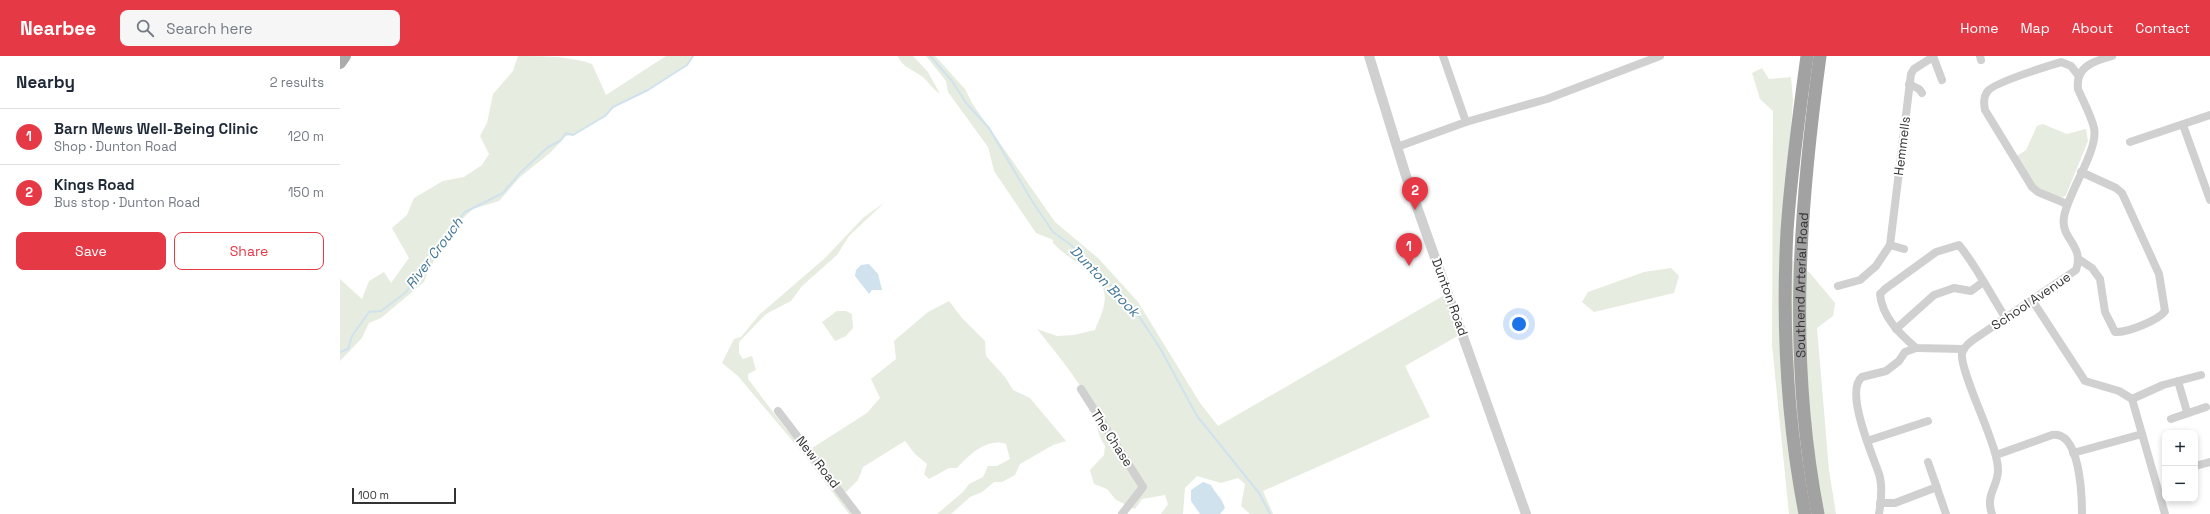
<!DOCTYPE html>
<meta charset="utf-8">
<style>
:root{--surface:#fff;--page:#f6f6f7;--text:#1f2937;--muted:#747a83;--line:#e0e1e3;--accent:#e63946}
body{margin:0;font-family:"Space Grotesk",sans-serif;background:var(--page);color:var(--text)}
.controls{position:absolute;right:12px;bottom:12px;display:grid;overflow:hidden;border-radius:8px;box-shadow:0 2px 6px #0003}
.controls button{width:36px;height:36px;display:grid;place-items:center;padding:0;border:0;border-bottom:1px solid var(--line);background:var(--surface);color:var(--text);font:20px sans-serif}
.scale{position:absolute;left:12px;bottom:10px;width:104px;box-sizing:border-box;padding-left:4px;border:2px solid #333;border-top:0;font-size:11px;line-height:14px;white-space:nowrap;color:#333;-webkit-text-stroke:3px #fff;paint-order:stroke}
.you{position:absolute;left:1179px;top:268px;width:14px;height:14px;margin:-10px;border:3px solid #fff;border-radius:50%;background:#1a73e8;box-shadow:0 0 0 6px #1a73e833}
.badge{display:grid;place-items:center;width:26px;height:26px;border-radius:50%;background:var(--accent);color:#fff;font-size:13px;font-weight:700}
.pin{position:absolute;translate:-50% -33px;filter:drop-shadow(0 1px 2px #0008)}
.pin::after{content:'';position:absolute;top:21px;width:14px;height:12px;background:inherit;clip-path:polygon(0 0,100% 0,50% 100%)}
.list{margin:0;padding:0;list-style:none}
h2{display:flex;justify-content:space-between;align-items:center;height:52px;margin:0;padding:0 16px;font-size:17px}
h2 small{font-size:13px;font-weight:400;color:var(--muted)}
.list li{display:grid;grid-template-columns:26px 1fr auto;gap:12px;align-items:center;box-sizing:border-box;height:56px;padding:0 16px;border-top:1px solid var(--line)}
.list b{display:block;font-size:15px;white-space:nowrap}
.list p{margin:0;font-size:13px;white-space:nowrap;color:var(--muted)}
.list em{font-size:13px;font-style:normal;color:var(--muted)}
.actions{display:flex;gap:8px;padding:12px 16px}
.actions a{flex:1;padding:9px 0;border:1px solid var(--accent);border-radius:8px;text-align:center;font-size:14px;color:var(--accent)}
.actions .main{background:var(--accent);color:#fff}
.icon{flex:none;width:22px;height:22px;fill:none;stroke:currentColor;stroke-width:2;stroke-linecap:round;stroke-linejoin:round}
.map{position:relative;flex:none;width:1870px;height:458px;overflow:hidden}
header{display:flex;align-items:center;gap:24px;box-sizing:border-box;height:56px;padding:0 20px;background:var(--accent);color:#fff}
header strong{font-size:19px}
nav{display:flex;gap:22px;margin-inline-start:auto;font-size:14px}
.search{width:280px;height:36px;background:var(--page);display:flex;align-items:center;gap:10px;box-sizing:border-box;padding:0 14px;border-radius:8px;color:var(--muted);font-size:15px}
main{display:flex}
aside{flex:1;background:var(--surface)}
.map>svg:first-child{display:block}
.green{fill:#e6ecdf}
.water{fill:#cfe2ee}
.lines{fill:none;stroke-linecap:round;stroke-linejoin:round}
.stream{stroke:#cfe2ee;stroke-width:2}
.minor{stroke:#d0d0d0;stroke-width:8}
.tertiary{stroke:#d0d0d0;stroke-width:10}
.primary{stroke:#ababab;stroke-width:12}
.trunk{stroke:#a2a2a2;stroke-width:13}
.labels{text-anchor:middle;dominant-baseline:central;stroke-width:4;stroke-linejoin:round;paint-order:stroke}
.street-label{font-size:13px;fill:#333;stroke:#fff}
.water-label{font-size:14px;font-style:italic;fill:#3f7597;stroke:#fff}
</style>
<header>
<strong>Nearbee</strong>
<div class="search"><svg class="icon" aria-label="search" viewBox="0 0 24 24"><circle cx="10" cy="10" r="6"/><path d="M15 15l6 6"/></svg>Search here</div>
<nav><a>Home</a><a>Map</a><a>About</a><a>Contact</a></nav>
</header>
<main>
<aside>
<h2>Nearby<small>2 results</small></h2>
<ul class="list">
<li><span class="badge">1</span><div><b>Barn Mews Well-Being Clinic</b><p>Shop · Dunton Road</p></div><em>120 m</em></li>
<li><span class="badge">2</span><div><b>Kings Road</b><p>Bus stop · Dunton Road</p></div><em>150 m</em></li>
</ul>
<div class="actions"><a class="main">Save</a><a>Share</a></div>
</aside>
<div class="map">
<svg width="1870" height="458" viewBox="0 0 1870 458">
<rect width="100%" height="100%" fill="#fff"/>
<g class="green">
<path d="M178,0c25,0 51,0 74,8l14,31 60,-39h28l-7,9 -39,25 -35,17 -8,9 -32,19 -7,1 -16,17 -30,24 -21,24 -26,8 -13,12 -31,48 -5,13 -43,36 -12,5 -7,15 -22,23v-82l22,20 7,-18 15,-9 7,11 18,-25 -17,-30 15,-13 7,-17 29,-17 21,-4 18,-12 7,-11 -9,-18 7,-13 6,-29 20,-23z"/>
<path d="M558,0h15l15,16 12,22c-7,-5 -10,-10 -16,-16 -9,-8 -22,-10 -26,-22z"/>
<path d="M586,0h9l30,33 7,14 83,119 44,37 39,43 62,101 18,23 230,-133 15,40 -58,33 25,51 -167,74 10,23h-23l-9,-8 4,-22 -7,-6 -17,5 -24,-7 -12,12 -2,26h-22l7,-10 -3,-9 -23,4 -7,10 -19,-9 -9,-11 -13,-5 -4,-14 14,-15 1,-9c-10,-16 -9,-28 -15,-43 -11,-23 -37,-54 -53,-74l20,7 17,-1 21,-5c5,-13 12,-25 9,-39 -2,-12 -36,-34 -46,-43l-5,-5v-3l-17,-7 -42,-62 -6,-24 -40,-55 -2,-11z"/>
<polygon points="1422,12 1429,23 1451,21 1453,44 1442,197 1470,217 1495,247 1493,260 1477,272 1489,414 1496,458 1449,458 1432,289 1433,55 1420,43 1412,17"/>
<polygon points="1703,68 1727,78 1746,73 1748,85 1726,139 1723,141 1714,140 1694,129 1677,100 1686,94 1697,70"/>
<path d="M545,146l-36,34 -12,19 -35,31 -11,15 -25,13 -27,28v11l4,6 9,-3 4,14 -8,4v5l38,50 23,21 58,-37 13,-15 -9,-19 25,-20 -2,-18 34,-29 21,-11 13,17 23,23 1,15 19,21 8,13 17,8 36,43 -13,4 -33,19 -5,11 -13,7h-8l-12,10 -12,5 -19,17h-14l26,-22 6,-8 14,-7 5,-11h9l13,-7 -4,-15c-19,-7 -37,11 -49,24h-8l-20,11 -5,-5 3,-10 -12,-10 -10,-13 -42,26 -5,13 -12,12 -5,-1 16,23h-8l-47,-62 -64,-76 -16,-13 12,-24 7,-2 18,-22 66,-57 38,-40z"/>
<polygon points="1331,212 1339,220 1334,237 1254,256 1242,246 1248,236 1304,216"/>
<polygon points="497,255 506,255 512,258 513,272 506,280 495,285 482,266"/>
</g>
<g class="water">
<polygon points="529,208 538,218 542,234 532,234 529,238 515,220 516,214 521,209"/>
<path d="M863,426l8,3c5,10 10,11 14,23l-5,6h-20l-9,-13v-11z"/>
</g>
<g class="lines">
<g class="stream">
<polyline points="590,0 612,25 626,47 649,72 692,145 713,176 731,189 794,253 820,292 857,360 919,437 930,458"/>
<polyline points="0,296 8,293 12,280 29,256 41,255 65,237 84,213 106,178 125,156 163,137 180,117 208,91 220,85 226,77 233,79 265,60 273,51 308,34 347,9 353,0"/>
</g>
<g class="minor">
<polyline points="1103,0 1126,66"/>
<polyline points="1593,0 1602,24"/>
<polyline points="1640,0 1641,4"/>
<polyline points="1569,28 1579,33 1582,37"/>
<polyline points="1843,69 1870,144"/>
<polyline points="1790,86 1870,59"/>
<polyline points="1057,91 1126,66 1207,43 1320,0"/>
<path d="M1727,148l-29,-12 -6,-5 -47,-77c-1,-6 -2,-12 2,-18 5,-9 61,-26 74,-30l10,4 7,9"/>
<polyline points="1550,189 1564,193"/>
<path d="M1740,204l12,8 8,11 5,33 10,20c12,1 44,-12 50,-21l-6,-37 -37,-81 -6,-5 -35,-16"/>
<polyline points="1498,230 1520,224 1536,210 1550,189 1571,18 1574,13 1593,1"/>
<polyline points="1692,244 1745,325 1779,335 1792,343 1825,458"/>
<polyline points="1556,273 1594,239 1614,232 1631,235 1643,226"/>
<path d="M1624,293l-48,-1c-16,-14 -34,-31 -36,-54l5,-5 51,-37 23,-7c18,22 30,47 46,72"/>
<polyline points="1838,325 1847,356"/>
<polyline points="741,333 803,431 782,458"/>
<polyline points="1792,343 1823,329 1861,319"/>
<polyline points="438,355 517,458"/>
<polyline points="1831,363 1866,351"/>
<polyline points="1527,385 1588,365"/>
<polyline points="1733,397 1802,378"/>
<path d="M1656,399l56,-20c28,-5 30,61 30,79"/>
<polyline points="1588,406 1606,458"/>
<polyline points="1855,410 1870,406"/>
<polyline points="1540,447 1555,447 1597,431"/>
<path d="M1539,458c2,-12 4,-28 0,-40 -6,-18 -35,-83 -17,-97l24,-6 13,-10 6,-9 11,-4"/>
<path d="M1652,458c-7,-20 6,-27 6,-44 0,-12 -5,-24 -9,-35 -5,-16 -29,-68 -27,-81 1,-7 7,-11 11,-14l103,-70c9,-25 -16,-31 -12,-53 4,-25 35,-67 30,-89 -3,-13 -11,-27 -16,-39 -3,-23 17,-28 34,-33"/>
</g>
<polyline class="tertiary" points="1029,0 1066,120 1186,458"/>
<polyline class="primary" points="0,7 5,0"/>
<g class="trunk">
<path d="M1465,458c-18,-93 -23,-189 -18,-283 4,-59 12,-117 20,-175"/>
<path id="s1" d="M1478,458c-30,-154 -19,-304 2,-458"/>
</g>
</g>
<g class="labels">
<g class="street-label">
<text transform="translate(1562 90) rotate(-83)">Hemmells</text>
<text stroke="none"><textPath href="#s1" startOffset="230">Southend Arterial Road</textPath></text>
<text transform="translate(1110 241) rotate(70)">Dunton Road</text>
<text transform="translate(1691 245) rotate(-34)">School Avenue</text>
<text transform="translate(772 382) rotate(57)">The Chase</text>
<text transform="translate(478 406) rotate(52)">New Road</text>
</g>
<g class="water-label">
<text transform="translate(94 197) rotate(-53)">River Crouch</text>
<text transform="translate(765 225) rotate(46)">Dunton Brook</text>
</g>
</g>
</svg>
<div class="controls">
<button>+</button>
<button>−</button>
</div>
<div class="scale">100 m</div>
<div class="you"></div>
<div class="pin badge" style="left:1069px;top:210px">1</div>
<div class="pin badge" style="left:1075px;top:154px">2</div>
</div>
</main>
